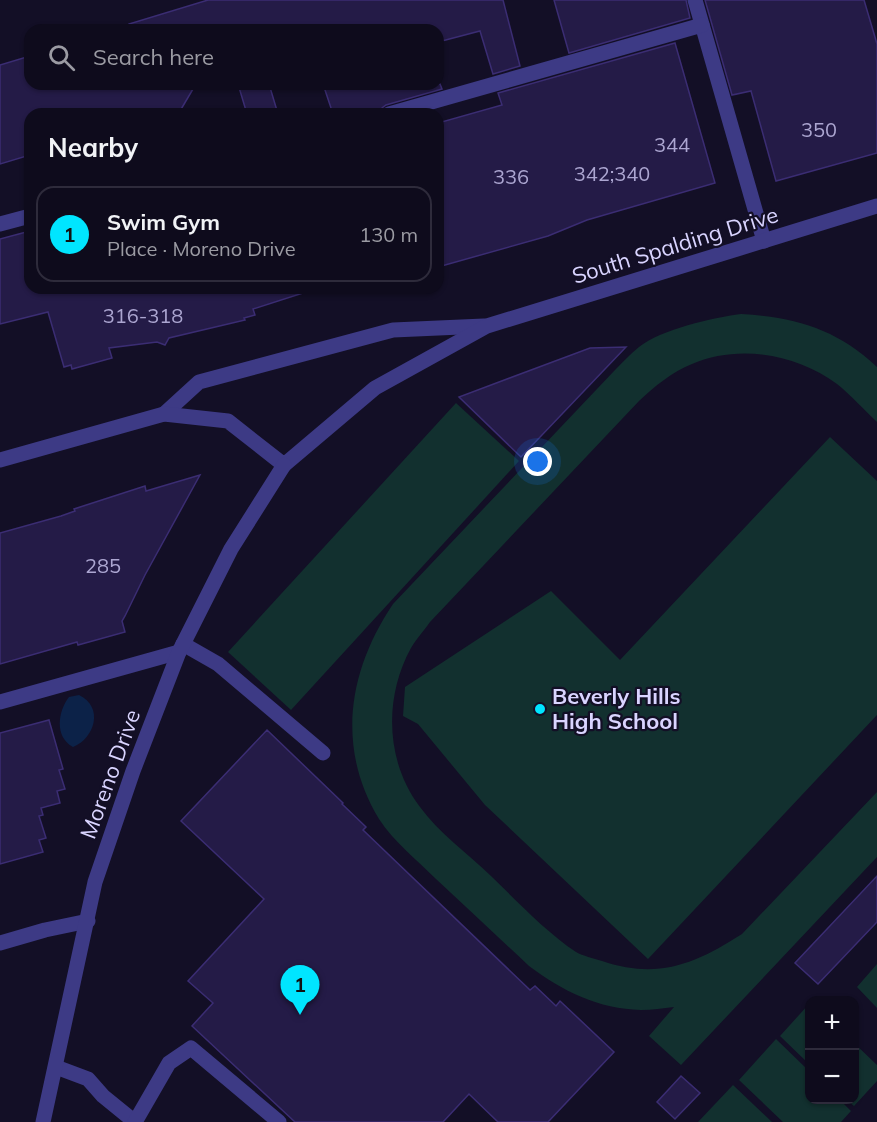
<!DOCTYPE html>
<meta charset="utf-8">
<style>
:root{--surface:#0e0b1c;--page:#1c1929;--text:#f1f3f6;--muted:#9b9ba3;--line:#2e2b3b;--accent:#00e5ff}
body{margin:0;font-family:Mulish,sans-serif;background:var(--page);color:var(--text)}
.controls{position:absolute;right:18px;bottom:18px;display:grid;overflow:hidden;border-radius:12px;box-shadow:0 2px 4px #0004}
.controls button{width:54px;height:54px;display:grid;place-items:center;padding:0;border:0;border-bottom:2px solid var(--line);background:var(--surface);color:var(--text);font:30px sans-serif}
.you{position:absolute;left:538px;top:462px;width:21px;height:21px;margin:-15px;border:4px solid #fff;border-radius:50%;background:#1a73e8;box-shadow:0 0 0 9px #1a73e833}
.badge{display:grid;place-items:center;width:39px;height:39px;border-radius:50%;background:var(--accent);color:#111;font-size:20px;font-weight:700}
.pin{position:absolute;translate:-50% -50px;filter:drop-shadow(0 2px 3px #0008)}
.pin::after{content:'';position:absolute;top:32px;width:21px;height:18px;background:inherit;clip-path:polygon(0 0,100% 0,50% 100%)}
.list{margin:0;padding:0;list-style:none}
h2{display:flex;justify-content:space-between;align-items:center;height:78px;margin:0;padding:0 24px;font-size:26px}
h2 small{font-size:20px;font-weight:400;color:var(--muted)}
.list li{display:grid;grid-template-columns:39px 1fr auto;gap:18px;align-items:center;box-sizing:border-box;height:96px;margin:0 12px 12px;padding:0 12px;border:2px solid var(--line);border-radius:18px}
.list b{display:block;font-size:22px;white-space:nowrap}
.list p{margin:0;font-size:20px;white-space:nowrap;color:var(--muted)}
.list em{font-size:20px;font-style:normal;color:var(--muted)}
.icon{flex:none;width:33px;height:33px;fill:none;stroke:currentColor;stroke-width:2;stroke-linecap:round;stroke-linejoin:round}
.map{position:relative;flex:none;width:877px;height:1122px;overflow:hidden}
.search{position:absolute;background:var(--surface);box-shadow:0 2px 4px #0004;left:24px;top:24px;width:420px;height:66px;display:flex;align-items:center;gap:15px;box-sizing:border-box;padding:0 21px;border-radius:18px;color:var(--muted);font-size:22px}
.panel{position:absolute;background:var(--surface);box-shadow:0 2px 4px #0004;left:24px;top:108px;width:420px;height:186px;border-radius:18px}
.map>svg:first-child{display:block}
.green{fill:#12302f}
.water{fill:#0c2248}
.building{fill:#241b47;stroke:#3b2d73;stroke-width:1.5}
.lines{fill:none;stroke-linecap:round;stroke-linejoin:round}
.minor{stroke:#3d3a85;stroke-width:15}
.poi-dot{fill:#00e5ff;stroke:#130f26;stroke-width:2}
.labels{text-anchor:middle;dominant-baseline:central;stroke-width:4.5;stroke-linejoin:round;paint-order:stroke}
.number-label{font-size:20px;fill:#aca6d1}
.street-label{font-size:22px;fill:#d9d4ff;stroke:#130f26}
.poi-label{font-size:22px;font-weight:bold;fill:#d9d4ff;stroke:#130f26;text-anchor:start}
</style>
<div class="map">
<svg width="877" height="1122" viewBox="0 0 877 1122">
<rect width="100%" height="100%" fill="#130f26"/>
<g class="green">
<path d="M741,314c54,3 96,15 136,53v55c-13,-12 -26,-27 -40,-38 -41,-30 -98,-40 -145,-20 -20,8 -37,22 -53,37l-209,221c-6,9 -14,17 -19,26 -27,49 -26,113 9,159 19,26 48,47 71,69 27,26 54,55 85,76 7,4 17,6 26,9 56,19 93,3 140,-27l135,-142v65l-196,208 -32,-29 25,-29c-11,1 -22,3 -33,3 -42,-1 -79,-19 -112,-44 -31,-29 -62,-58 -93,-87 -19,-19 -42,-37 -57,-60 -43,-71 -31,-148 14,-215l222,-234c8,-8 15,-16 24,-23 23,-18 73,-29 102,-33z"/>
<polygon points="456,403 519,461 291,710 228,652"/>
<polygon points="830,437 877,481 877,715 648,959 485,805 418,724 403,716 405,687 551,591 620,660"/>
<polygon points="877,964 877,1008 857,987"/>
<polygon points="809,1004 809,1064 780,1036"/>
<polygon points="776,1039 809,1071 810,1100 840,1100 851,1111 841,1122 783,1122 739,1080"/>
<polygon points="855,1044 877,1065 877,1081 854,1106 847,1100 854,1100"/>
<polygon points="733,1085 772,1122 698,1122"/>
</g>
<path class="water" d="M79,695c25,12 16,43 -6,52 -19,-10 -15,-36 -4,-50z"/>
<g class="building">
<polygon points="208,0 503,0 520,66 493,74 480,31 438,42 438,30 130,30 129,24"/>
<polygon points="554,0 686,0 690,18 569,53"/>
<polygon points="705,0 864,0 877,44 877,153 776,181 751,91 732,95"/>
<polygon points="675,43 715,183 587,220 548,236 438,267 438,123 502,105 498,93"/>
<polygon points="30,56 30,84 196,84 180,111 170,114 30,114 30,155 0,164 0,65"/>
<polygon points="238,84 269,84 278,114 247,114"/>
<polygon points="323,84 440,84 442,89 386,105 382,108 380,114 333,114"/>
<polygon points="30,231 30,288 302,288 303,293 253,309 255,315 244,318 245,320 169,338 165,345 157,342 109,348 112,358 72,369 71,365 64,367 48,312 0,324 0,239"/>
<polygon points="626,347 521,457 459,397 590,348"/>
<polygon points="200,475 145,575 125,616 122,621 125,632 78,645 77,642 0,664 0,533 61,516 75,511 74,509 145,486 146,491"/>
<polygon points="49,720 63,769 59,770 65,789 57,791 60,803 41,808 43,815 39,816 46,838 39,840 43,852 0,864 0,733"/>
<polygon points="267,730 343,803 342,804 366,827 363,830 530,990 535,986 556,1006 560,1001 614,1052 548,1122 498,1122 469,1094 443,1122 295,1122 192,1026 213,1003 188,981 264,899 181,821"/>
<polygon points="877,876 877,922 818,984 795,963"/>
<polygon points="681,1076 700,1093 675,1119 657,1102"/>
</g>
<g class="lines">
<g class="minor">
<polyline points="695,0 764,241"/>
<polyline points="389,114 702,25"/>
<polyline points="0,224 30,216"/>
<polyline points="164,414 199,382 214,378 393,330 484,326"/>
<polyline points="0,460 164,414 228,421 284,465 375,388 487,326 877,206"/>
<polyline points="183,644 218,664 323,753"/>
<polyline points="0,702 179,652"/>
<polyline points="0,943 45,930 88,921"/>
<polyline points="56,1067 88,1079 103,1096 135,1122"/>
<polyline points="43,1122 95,882 133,771 179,652 231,549 284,465"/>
<polyline points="135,1122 169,1063 191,1048 279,1122"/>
</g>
</g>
<circle class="poi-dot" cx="540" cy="709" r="6"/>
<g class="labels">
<g class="number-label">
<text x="819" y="129">350</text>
<text x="672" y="144">344</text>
<text x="612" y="173">342;340</text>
<text x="511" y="176">336</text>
<text x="143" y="315">316-318</text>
<text x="103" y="565">285</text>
</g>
<g class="street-label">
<text transform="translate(675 245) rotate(-17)">South Spalding Drive</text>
<text transform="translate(110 774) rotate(-70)">Moreno Drive</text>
</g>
<g class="poi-label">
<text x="552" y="696">Beverly Hills<tspan x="552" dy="25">High School</tspan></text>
</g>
</g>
</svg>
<div class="controls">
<button>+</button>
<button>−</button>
</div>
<div class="you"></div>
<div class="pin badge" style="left:300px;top:1015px">1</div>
<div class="search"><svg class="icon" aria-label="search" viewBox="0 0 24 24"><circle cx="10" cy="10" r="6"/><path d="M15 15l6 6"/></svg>Search here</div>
<section class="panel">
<h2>Nearby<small></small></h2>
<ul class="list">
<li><span class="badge">1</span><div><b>Swim Gym</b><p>Place · Moreno Drive</p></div><em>130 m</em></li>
</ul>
</section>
</div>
